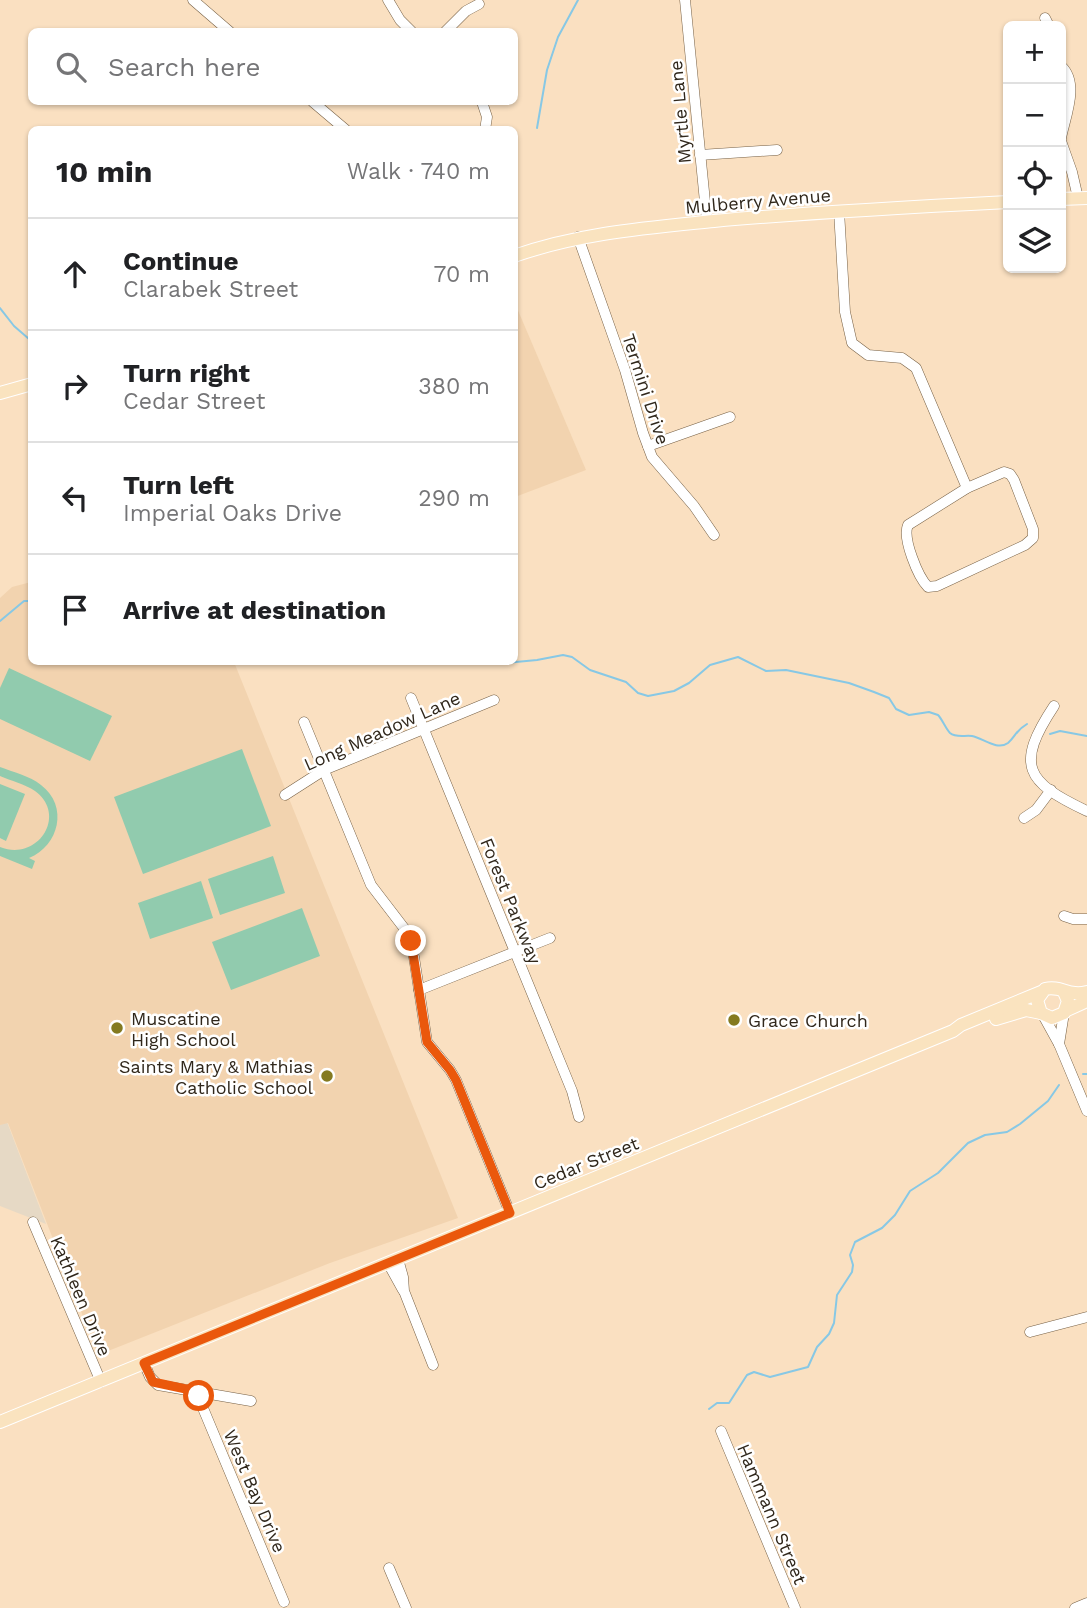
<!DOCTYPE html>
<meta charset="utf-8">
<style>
:root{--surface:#fff;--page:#f2f2f2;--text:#202124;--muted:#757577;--line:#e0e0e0}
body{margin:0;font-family:"Work Sans",sans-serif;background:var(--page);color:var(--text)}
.controls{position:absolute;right:21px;top:21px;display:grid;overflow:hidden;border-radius:10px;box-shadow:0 2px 5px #0004}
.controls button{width:63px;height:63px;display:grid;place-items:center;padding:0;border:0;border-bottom:2px solid var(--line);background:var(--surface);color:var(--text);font:35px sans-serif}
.stop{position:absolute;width:21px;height:21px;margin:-16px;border:5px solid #ea580c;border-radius:50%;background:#fff}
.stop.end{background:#ea580c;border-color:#fff;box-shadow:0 2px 7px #0008}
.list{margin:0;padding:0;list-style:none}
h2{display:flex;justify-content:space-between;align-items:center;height:91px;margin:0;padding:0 28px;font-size:30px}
h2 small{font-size:23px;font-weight:400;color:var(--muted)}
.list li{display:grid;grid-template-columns:46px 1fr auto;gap:21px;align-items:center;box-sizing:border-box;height:112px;padding:0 28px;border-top:2px solid var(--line)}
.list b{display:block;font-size:26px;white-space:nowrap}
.list p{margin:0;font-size:23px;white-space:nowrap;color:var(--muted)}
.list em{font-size:23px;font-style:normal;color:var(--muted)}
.icon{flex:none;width:38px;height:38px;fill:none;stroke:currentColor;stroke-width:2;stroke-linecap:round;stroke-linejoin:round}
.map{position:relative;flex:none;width:1087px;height:1608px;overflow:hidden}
.search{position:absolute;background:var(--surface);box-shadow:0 2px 5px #0004;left:28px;top:28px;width:490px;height:77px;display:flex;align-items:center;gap:18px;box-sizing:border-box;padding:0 24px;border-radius:10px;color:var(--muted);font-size:26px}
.panel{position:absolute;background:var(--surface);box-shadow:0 2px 5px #0004;left:28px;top:126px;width:490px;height:539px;border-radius:10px}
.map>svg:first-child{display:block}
.industrial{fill:#e6d9c5}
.built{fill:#f2d3af}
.green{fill:#91cbae}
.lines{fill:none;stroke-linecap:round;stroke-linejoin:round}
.stream{stroke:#87c8e5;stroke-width:2}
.minor-casing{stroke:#776146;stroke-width:11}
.major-casing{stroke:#fff;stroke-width:14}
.minor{stroke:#fff;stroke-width:10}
.major{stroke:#fae3bf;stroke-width:12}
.route{stroke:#ea580c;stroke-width:9}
.poi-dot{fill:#847a20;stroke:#fff;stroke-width:2.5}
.labels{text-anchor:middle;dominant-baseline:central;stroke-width:5;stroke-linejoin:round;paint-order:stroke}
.street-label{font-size:18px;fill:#30271b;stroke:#fff}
.poi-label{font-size:18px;fill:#30271b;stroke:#fff;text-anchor:start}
</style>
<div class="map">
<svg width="1087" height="1608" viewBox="0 0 1087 1608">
<rect width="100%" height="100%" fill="#fae0c1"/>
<polygon class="industrial" points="7,1122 46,1224 0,1206 0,1125"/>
<g class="built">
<polygon points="514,301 586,470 515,497 514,497"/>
<polygon points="31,582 32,662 234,662 458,1218 330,1263 98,1355 8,1123 0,1125 0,598 12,587"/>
</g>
<g class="green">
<polygon points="9,668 112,716 90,761 0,719 0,688"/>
<polygon points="242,749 271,826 143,874 114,797"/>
<path d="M0,767c13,5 30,9 41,18 28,21 18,61 -12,73l6,3 -3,8 -32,-13v-9c38,15 68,-32 35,-56 -10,-7 -24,-10 -35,-15z"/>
<polygon points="0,784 25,794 6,841 0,838"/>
<polygon points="273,856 285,893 220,915 208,879"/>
<polygon points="201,881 213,918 150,939 138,903"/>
<polygon points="302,908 320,956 231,990 212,942"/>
</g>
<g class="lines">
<g class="stream">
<polyline points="537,128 547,70 558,37 578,0"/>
<polyline points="0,308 14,326 29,339"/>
<polyline points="0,621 24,601 32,601"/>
<polyline points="360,662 371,662"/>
<path d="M472,662l23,2 42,-4 26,-5 9,2 18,13 36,12 12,11 10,3 26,-5 15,-8 21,-18 28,-8 28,14 20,-1 63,13 25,9 15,6 7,11 13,6 20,-3 9,3c4,4 8,14 12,18 6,5 15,2 22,3 11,2 25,15 36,7 8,-7 7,-12 19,-19"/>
<polyline points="1050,734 1060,731 1087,736"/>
<polyline points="1083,1074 1087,1074"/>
<polyline points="709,1409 717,1403 729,1403 747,1375 754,1372 770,1377 808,1367 817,1347 829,1334 834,1323 837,1295 852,1272 853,1265 850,1255 855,1242 882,1228 895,1215 910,1191 938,1173 968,1143 985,1135 1007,1132 1020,1124 1048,1101 1059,1085"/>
</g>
<defs>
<g id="minor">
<polyline points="193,0 230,32"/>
<polyline points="388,0 400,20 412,32"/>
<polyline points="685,0 707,222"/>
<polyline points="1045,18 1049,26"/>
<polyline points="445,32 466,11 479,4"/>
<path d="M1061,66c19,17 4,51 0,72"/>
<polyline points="313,102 346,130"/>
<polyline points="482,102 487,117 485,130"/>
<polyline points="1061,141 1072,172 1078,198"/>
<polyline points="700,155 777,150"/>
<polyline points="839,211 845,312 852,343 868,355 902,358 916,368 967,488"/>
<polyline points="578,237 625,370 643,433 652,457 694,506 714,535"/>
<polyline points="648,446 730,417"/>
<path d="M1004,472l6,2 4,6 19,49v9l-8,7 -88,41 -9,1c-10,-10 -26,-49 -20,-62l59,-37z"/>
<polyline points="411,698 572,1091 579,1117"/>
<path d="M1054,706c-39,59 -29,76 33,105"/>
<polyline points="304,722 371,885 407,932 414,957 427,1042 450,1070 456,1080 510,1213"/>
<polyline points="285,795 324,770 494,700"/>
<polyline points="1024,818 1036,810 1051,790"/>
<polyline points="1064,916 1073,919 1087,919"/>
<polyline points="419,990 550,938"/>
<polyline points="1043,1015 1059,1044 1087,1111"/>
<polyline points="1059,1044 1064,1013"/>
<polyline points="33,1222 101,1382"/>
<polyline points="398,1259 403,1277 404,1291 433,1365"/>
<polyline points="388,1263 403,1290"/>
<polyline points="1030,1332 1087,1317"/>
<polyline points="144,1363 150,1377 158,1385 251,1401"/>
<polyline points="200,1392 200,1401 284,1602"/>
<polyline points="721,1431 795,1608"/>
<polyline points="389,1568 406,1608"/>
<polyline points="1075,1608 1087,1603"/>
</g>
<g id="major">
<polyline points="1061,199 1087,198"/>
<path d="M514,256c66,-23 132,-28 200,-35 98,-9 196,-14 294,-19"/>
<polyline points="0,393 32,384"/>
<path d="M1064,992l4,9 -4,12 -12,5 -11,-5 -4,-13 8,-11c16,-4 24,8 42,3"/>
<polyline points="1065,1011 1087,1001"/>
<polyline points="996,1019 1026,1010 1041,1013"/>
<polyline points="0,1422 953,1031 961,1025 1041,992"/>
</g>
</defs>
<use href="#minor" class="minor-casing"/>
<use href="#major" class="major-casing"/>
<use href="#minor" class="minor"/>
<use href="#major" class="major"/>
</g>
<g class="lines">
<polyline class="route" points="199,1396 200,1392 153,1382 144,1363 510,1213 456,1080 450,1070 427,1042 411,941"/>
</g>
<g class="poi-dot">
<circle cx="734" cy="1020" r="7"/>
<circle cx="117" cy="1028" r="7"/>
<circle cx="327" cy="1076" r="7"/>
</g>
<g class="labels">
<g class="street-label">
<text transform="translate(680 112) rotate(-95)">Myrtle Lane</text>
<text transform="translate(758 201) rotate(-5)">Mulberry Avenue</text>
<text transform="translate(646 389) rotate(72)">Termini Drive</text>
<text transform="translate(382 731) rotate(-24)">Long Meadow Lane</text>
<text transform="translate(511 901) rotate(68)">Forest Parkway</text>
<text transform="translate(586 1163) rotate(-22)">Cedar Street</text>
<text transform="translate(81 1296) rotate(67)">Kathleen Drive</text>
<text transform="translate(255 1491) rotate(67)">West Bay Drive</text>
<text transform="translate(772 1514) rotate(67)">Hammann Street</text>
</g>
<g class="poi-label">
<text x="131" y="1018">Muscatine<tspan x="131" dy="21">High School</tspan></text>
<text x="748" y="1020">Grace Church</text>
<text x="313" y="1066" text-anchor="end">Saints Mary &amp; Mathias<tspan x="313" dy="21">Catholic School</tspan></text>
</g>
</g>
</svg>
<div class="controls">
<button>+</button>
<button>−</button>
<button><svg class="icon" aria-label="locate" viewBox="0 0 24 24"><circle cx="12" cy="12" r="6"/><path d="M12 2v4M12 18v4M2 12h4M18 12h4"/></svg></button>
<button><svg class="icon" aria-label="layers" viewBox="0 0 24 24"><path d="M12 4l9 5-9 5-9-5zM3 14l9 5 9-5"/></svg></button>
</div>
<div class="stop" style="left:199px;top:1396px"></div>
<div class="stop end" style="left:411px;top:941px"></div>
<div class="search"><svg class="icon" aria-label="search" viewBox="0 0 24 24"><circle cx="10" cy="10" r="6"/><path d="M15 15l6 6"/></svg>Search here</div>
<section class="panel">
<h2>10 min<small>Walk · 740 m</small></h2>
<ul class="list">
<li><svg class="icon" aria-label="ahead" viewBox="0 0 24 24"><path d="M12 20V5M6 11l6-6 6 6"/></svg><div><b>Continue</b><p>Clarabek Street</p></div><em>70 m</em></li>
<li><svg class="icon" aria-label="right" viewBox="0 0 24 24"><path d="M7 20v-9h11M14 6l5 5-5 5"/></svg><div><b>Turn right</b><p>Cedar Street</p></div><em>380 m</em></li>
<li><svg class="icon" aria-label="left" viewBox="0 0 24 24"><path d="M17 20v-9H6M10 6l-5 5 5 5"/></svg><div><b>Turn left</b><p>Imperial Oaks Drive</p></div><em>290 m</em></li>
<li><svg class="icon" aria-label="arrive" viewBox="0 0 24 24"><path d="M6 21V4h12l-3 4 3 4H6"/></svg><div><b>Arrive at destination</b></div></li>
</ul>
</section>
</div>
